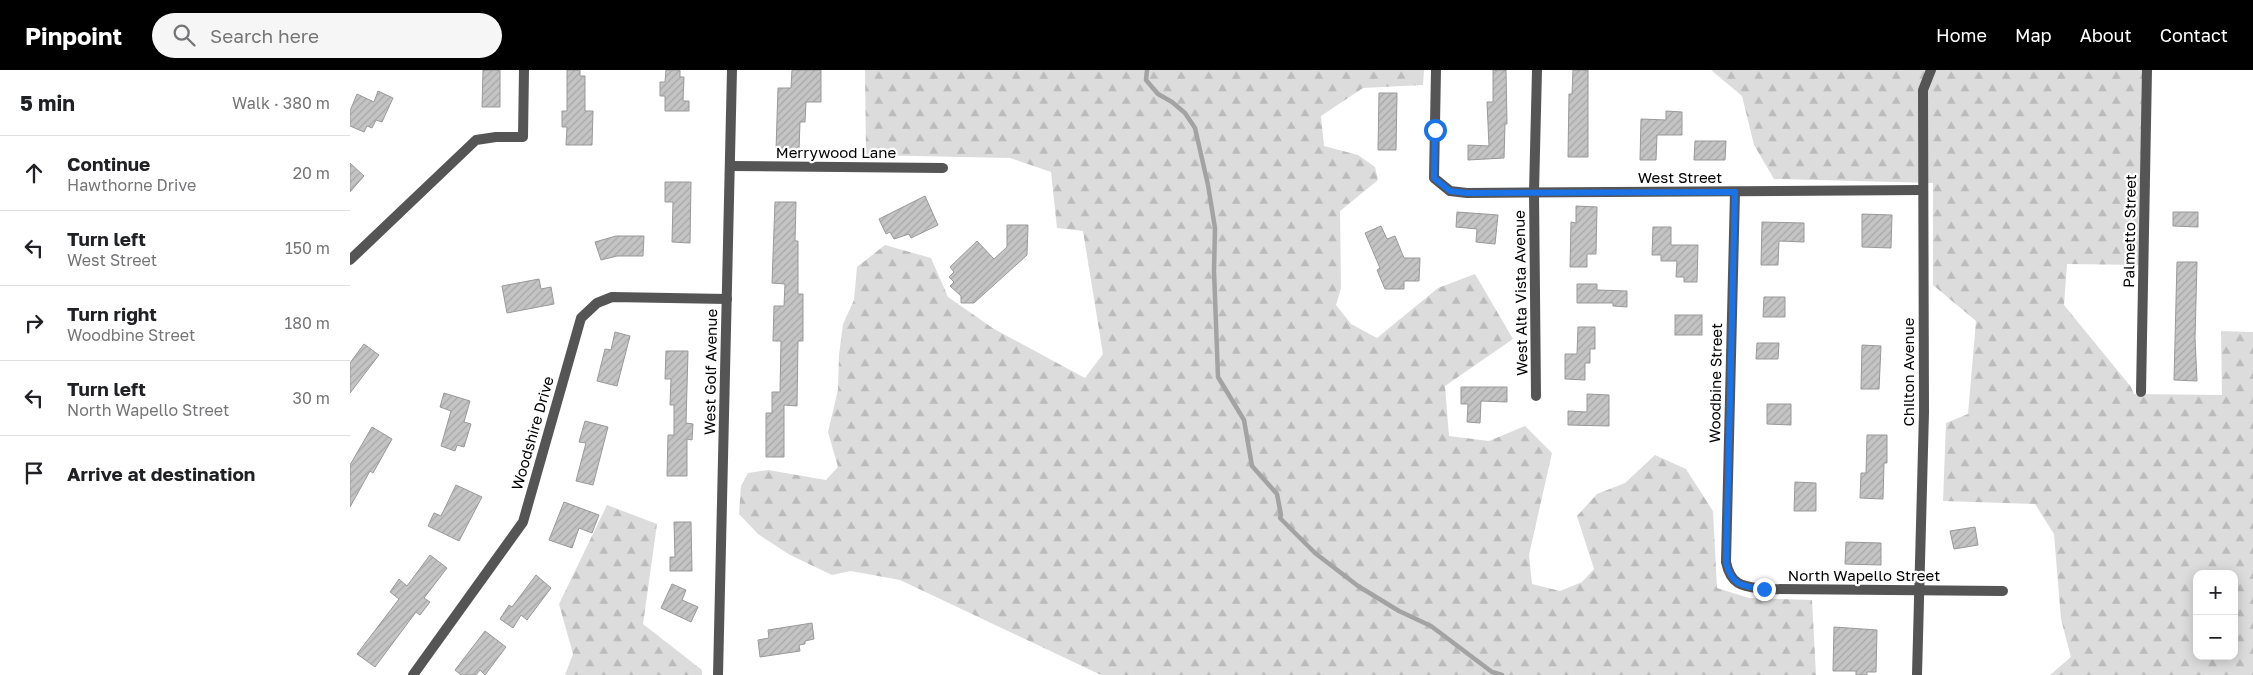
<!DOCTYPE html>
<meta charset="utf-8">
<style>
:root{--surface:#fff;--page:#f6f6f6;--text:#202124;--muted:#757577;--line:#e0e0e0;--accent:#000}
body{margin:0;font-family:"Golos Text",sans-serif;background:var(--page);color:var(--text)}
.controls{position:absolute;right:15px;bottom:15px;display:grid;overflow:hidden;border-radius:10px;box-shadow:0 2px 12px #0003}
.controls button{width:45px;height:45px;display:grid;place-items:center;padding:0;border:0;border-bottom:1px solid var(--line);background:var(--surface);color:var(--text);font:25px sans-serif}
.stop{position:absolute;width:15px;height:15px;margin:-11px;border:4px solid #1a73e8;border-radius:50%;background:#fff}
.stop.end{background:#1a73e8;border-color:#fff;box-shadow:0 1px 5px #0008}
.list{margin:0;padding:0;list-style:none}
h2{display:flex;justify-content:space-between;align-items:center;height:65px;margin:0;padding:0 20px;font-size:21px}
h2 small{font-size:16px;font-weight:400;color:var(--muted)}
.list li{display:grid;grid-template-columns:32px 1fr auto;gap:15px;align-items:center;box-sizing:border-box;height:75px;padding:0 20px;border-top:1px solid var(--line)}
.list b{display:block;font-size:19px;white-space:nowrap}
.list p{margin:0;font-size:16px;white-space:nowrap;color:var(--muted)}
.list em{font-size:16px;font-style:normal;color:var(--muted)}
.icon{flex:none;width:28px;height:28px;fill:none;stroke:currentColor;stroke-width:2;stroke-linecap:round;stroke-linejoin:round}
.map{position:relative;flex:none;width:1903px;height:605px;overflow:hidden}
header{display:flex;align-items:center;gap:30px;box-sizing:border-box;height:70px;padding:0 25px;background:var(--accent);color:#fff}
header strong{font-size:24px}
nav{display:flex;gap:28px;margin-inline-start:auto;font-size:18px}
.search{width:350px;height:45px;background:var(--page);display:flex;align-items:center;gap:12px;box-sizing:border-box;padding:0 18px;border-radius:28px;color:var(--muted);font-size:19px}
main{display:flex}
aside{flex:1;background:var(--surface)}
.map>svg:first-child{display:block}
.forest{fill:url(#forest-firs);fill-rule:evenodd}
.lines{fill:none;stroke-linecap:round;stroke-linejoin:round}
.stream{stroke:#a3a3a3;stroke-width:4.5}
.building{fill:url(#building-hatch);stroke:#999}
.minor{stroke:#555;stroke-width:10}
.route{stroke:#1a73e8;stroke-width:6}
.labels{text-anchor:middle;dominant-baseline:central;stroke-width:4.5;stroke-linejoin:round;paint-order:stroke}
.street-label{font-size:15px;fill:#000;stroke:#fff}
</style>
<header>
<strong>Pinpoint</strong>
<div class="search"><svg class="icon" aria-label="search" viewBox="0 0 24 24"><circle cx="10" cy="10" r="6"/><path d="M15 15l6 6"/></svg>Search here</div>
<nav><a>Home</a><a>Map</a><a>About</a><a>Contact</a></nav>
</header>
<main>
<aside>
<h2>5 min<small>Walk · 380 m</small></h2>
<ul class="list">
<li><svg class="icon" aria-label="ahead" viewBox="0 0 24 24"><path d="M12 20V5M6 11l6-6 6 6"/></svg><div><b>Continue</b><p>Hawthorne Drive</p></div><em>20 m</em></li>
<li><svg class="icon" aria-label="left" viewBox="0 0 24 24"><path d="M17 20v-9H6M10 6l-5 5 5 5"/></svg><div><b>Turn left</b><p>West Street</p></div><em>150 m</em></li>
<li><svg class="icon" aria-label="right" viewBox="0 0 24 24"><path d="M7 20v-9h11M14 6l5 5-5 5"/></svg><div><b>Turn right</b><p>Woodbine Street</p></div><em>180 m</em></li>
<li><svg class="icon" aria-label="left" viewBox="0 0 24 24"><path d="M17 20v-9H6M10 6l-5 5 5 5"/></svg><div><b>Turn left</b><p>North Wapello Street</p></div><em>30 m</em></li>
<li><svg class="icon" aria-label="arrive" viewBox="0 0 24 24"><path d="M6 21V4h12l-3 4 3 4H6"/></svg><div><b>Arrive at destination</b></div></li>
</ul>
</aside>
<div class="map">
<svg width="1903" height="605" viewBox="0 0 1903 605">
<defs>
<pattern id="forest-firs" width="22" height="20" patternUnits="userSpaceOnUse" patternTransform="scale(1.25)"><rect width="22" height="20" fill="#dcdcdc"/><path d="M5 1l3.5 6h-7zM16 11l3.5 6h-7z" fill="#bbb"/></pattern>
<pattern id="building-hatch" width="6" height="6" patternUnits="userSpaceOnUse" patternTransform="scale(1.25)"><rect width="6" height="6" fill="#c4c4c4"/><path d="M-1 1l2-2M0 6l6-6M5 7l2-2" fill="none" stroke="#a7a7a7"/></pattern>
</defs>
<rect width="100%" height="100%" fill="#fff"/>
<g class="forest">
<polygon points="515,0 1074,0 1073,15 1013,18 971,46 974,76 1008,85 1025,97 1028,110 990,141 991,218 986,235 1001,254 1027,268 1088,218 1125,204 1163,269 1095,316 1099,366 1139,371 1175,356 1202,383 1179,485 1182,514 1210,521 1232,512 1244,499 1227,446 1247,424 1275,413 1305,385 1336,399 1363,441 1367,518 1399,528 1462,530 1466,605 751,605 550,510 501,501 482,505 440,485 408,464 389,444 391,416 398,403 418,400 476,410 488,397 478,362 488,320 489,285 493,254 504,230 507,197 535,175 581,188 598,227 644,259 735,308 753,284 733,161 707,158 701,102 660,88 516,85"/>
<path d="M1361,0h436l-4,195 -76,-1 -3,41 67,82 3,7 88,1 -1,-64 32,1v343h-203l21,-18 -10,-38 -7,-85 -19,-30 -92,-3 3,-78 22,-9 8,-93 -43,-36v-102l-159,-4 -20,-34 -12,-49zM1847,504h37v82h-37z"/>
<polygon points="257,435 307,454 293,554 352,600 352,605 215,605 223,584 209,534"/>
</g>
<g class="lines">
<polyline class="stream" points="797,0 796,10 808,24 822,32 835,43 845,58 858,115 865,158 864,201 868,307 894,350 902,396 927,424 931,445 930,448 965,483 1008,516 1049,541 1081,556 1142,602 1152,605"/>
</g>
<g class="building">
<polygon points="133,0 150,0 150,37 132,37"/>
<polygon points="217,0 230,0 230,6 235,6 235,41 243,41 242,75 216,75 217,57 212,57 212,41 217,41"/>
<polygon points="316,0 330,0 330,7 334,7 333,31 339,31 339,41 315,41 315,26 310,26 310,12 315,12"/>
<polygon points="442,0 471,0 471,32 456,32 455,52 450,52 449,80 426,80 428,18 441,18"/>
<polygon points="1143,0 1156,0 1157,54 1155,54 1154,88 1118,90 1118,75 1139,76 1137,32 1143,32"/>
<polygon points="1223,0 1238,0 1238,87 1218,87 1219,24 1222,24"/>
<polygon points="28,21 43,28 32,52 26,50 22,58 17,56 14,62 0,56 0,41 7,24 24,32"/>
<polygon points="1029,23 1047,23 1046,80 1028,80"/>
<polygon points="1316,41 1332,42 1332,65 1307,65 1306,90 1290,90 1291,49 1316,50"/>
<polygon points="1345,71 1376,71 1375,90 1344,90"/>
<polygon points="0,93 14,106 0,122"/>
<polygon points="315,112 341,112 340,173 322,172 323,132 315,132"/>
<polygon points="575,126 588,155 561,168 559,164 544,169 540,162 536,164 529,149"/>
<polygon points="425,132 446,132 445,171 448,171 448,224 453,224 453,271 448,271 447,336 434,335 434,387 416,387 416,343 422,343 422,322 430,322 431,271 423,271 424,236 434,236 435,214 422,213"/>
<polygon points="1226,136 1247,137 1246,184 1237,184 1237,197 1220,197 1221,152 1226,153"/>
<polygon points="1107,142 1148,145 1145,174 1126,172 1127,159 1106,157"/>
<polygon points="1823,142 1848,142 1848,157 1823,156"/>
<polygon points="1512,144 1542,145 1541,178 1512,177"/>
<polygon points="1412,152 1454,153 1454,172 1429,171 1428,195 1411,195"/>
<polygon points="657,155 678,155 677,185 624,233 611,233 611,226 600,216 604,212 599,207 604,202 600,197 627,171 644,189 657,177"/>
<polygon points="1031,156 1037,169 1045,166 1054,188 1070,188 1069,211 1054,211 1054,219 1035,219 1027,200 1030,198 1015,163"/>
<polygon points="1303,157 1321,157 1321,175 1348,175 1347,212 1334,212 1334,207 1326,207 1327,191 1311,191 1311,185 1302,185"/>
<polygon points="266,166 294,166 293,186 267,186 251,190 245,172"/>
<polygon points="1827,192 1847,192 1845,268 1847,311 1824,310"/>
<polygon points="189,209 191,219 201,217 204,234 157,243 152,216"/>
<polygon points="1227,214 1247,214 1247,220 1277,221 1277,237 1263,236 1263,233 1227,233"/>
<polygon points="1414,227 1435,227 1435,247 1413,247"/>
<rect x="1325" y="245" width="27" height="20"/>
<polygon points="1228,257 1245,257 1245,279 1240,279 1240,293 1235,293 1235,310 1215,309 1215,284 1227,284"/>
<polygon points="265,262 280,266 267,316 247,311 255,279 261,280"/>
<polygon points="1407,273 1429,273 1428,289 1406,289"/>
<polygon points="14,274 29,285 0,323 0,293"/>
<polygon points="1512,275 1531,276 1529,319 1511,319"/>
<polygon points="316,281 338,281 336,353 343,354 342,370 337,369 337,406 317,406 318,365 324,365 324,335 320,335 321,309 315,309"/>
<polygon points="1111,317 1157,317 1157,332 1131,331 1130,353 1117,352 1118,334 1111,334"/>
<polygon points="94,323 120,331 114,352 121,354 114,377 107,375 105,381 91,376 101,341 90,337"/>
<polygon points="1237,324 1259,325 1259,356 1218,355 1218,341 1237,342"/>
<polygon points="1417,334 1441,334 1441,355 1417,354"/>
<polygon points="235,351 258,357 243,415 226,411 236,373 229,372"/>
<polygon points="22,357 42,369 23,403 20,401 0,437 0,395"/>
<polygon points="1517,365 1537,365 1537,393 1534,393 1533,429 1510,428 1511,403 1516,403"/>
<polygon points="1445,412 1466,413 1466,441 1444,441"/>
<polygon points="106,415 132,427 109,471 78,456 84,443 91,446"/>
<polygon points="214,432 249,445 242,463 229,458 222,478 199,470"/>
<polygon points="324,452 341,452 342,501 320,501 320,487 325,487"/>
<polygon points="1625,457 1628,475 1604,479 1600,461"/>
<polygon points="1496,472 1531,473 1531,495 1495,494"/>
<polygon points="80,485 97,498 74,528 80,532 70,545 66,542 25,597 7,584 49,529 40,522 49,509 57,516"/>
<polygon points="186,505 201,518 177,550 171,545 163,558 150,549 159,535 162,537"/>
<polygon points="322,514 336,520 332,530 348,537 341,552 311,538"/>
<polygon points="462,553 464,569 455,571 455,574 449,575 450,581 410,587 408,570 419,568 418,560"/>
<polygon points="1484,557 1527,560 1526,602 1517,602 1517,605 1506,605 1506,601 1483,601"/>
<polygon points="135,561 156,577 135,605 130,600 126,605 111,605 105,600"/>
</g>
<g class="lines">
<g class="minor">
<polyline points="1086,0 1084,108 1100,121 1117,123 1572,120"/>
<polyline points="380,96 593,98"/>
<path d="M1385,122l-9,370c5,24 17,24 38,27l239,2"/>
<polyline points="0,190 126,70 146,67 173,67 174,0"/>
<polyline points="1791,322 1797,0"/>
<polyline points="1186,326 1184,122 1187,0"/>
<polyline points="63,605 173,452 231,248 247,233 262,227 377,229"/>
<polyline points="368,605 382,0"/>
<polyline points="1567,605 1574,342 1573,20 1581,0"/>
</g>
</g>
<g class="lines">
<path class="route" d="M1085,60l-1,48 16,13 17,2 268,-1 -9,370c5,24 17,24 38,27"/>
</g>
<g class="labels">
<g class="street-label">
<text x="486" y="82">Merrywood Lane</text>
<text x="1330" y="107">West Street</text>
<text transform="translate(1779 161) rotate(-89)">Palmetto Street</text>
<text transform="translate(1170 223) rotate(-91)">West Alta Vista Avenue</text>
<text transform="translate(360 302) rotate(-89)">West Golf Avenue</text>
<text transform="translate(1558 302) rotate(-90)">Chilton Avenue</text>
<text transform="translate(1365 313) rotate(-89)">Woodbine Street</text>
<text transform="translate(182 363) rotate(-74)">Woodshire Drive</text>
<text x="1514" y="505">North Wapello Street</text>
</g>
</g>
</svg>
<div class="controls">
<button>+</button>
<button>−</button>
</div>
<div class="stop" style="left:1085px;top:60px"></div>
<div class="stop end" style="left:1414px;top:519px"></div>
</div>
</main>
